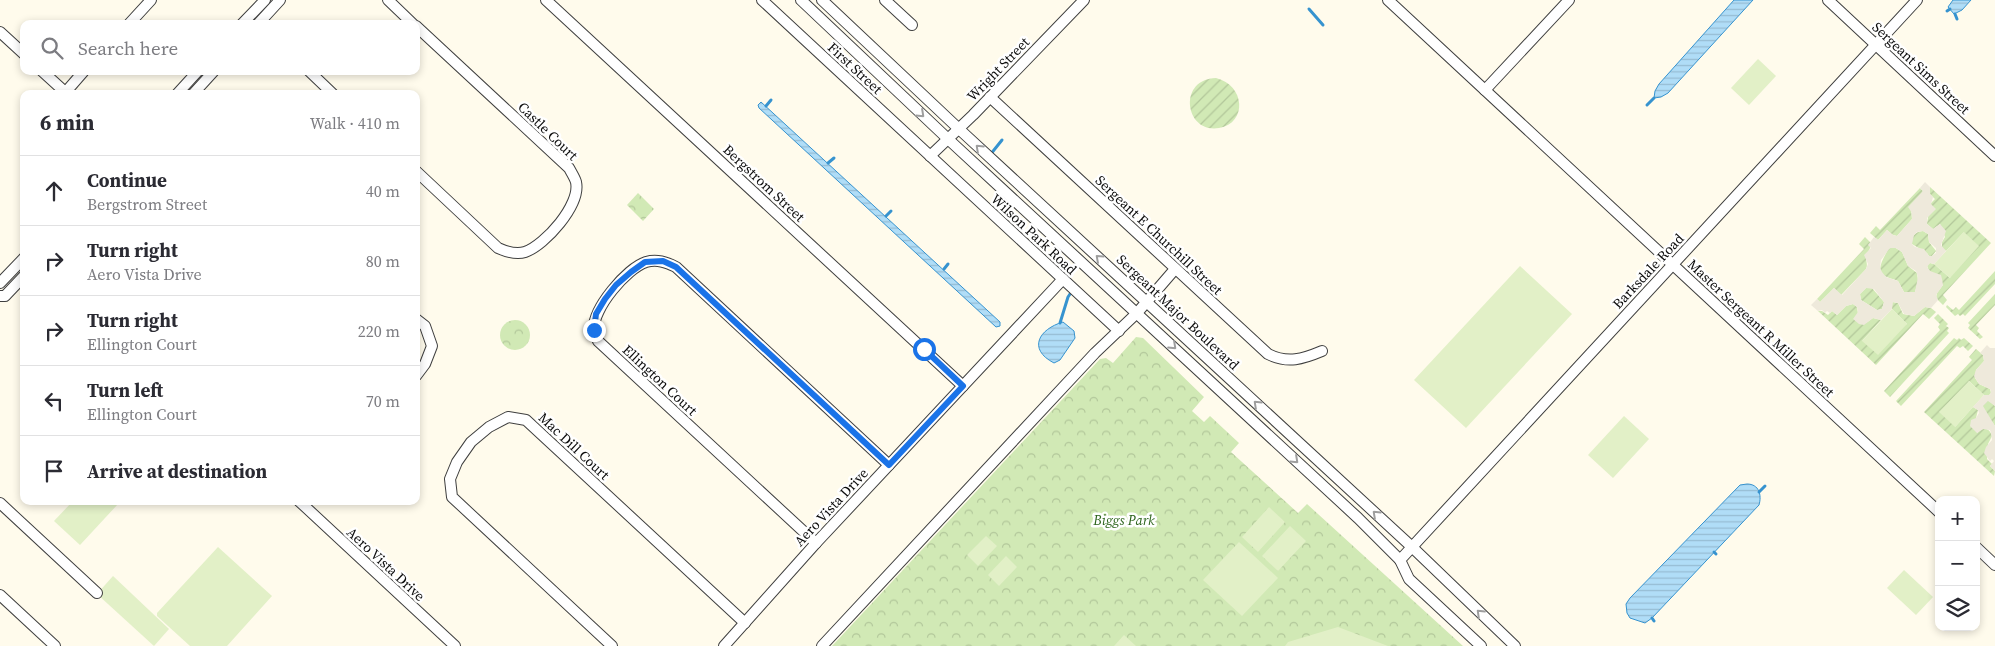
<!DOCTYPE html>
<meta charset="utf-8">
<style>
:root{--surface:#fff;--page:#f2f2f3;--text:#2b2b33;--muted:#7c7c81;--line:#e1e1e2}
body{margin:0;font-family:"Source Serif 4",serif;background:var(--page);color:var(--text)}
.controls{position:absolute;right:15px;bottom:15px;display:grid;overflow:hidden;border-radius:10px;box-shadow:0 2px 8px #0003}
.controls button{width:45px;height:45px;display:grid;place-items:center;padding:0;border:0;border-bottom:1px solid var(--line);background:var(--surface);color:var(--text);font:25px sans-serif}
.stop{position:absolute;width:15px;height:15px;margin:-11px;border:4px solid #1a73e8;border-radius:50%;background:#fff}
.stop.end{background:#1a73e8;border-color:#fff;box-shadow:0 1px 5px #0008}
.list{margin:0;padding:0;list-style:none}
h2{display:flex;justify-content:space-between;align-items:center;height:65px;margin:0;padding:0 20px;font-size:21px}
h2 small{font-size:16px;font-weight:400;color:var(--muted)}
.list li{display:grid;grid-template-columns:32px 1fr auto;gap:15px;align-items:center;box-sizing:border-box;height:70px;padding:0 20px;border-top:1px solid var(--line)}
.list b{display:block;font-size:19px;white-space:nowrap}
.list p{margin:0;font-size:16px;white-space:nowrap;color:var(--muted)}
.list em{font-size:16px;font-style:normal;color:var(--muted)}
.icon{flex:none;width:28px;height:28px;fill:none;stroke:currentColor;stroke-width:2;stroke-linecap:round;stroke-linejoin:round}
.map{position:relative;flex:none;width:1995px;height:646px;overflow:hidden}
.search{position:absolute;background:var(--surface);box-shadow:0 2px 8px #0003;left:20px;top:20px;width:400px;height:55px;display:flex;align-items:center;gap:12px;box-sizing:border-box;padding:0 18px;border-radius:10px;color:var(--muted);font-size:19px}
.panel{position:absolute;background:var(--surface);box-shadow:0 2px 8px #0003;left:20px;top:90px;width:400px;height:415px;border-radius:10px}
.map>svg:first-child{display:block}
.park{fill:url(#park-crowns)}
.garden{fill:url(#garden-furrows)}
.pitch{fill:#e2f0c7}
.plaza{fill:#eee9db;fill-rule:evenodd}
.water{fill:url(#water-rules);stroke:#3693cf}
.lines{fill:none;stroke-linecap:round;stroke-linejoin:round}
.stream{stroke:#3693cf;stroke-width:3}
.minor-casing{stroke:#3f3f3f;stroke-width:12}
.minor{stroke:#fff;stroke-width:10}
.oneway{stroke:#9e9e9e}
.route{stroke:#1a73e8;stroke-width:6}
.labels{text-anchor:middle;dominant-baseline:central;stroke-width:5;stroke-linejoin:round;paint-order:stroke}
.street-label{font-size:14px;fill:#0c0c0c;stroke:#fff}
.park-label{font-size:14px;font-style:italic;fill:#2c641c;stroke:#fff}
</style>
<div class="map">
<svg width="1995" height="646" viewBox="0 0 1995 646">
<defs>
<pattern id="park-crowns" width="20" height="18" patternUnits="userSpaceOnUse" patternTransform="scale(1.25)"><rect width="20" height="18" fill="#d1e9b5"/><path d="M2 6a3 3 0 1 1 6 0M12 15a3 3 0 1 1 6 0" fill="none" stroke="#b2c79a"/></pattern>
<pattern id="garden-furrows" width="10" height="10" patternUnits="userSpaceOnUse" patternTransform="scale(1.25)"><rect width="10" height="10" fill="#d1e9b5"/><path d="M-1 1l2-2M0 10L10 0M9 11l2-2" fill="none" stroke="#b2c79a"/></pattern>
<pattern id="water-rules" width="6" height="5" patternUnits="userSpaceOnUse" patternTransform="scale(1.25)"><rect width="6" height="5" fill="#b0ddf7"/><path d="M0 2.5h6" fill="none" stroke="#96bcd3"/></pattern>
</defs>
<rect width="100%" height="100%" fill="#fffbec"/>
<g class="park">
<polygon points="638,193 654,209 643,221 627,205"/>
<circle cx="515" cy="335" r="15"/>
<polygon points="1136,337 1143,338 1204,397 1192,411 1204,422 1210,416 1239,443 1231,452 1298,513 1307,504 1463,646 832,646 1100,359 1106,358 1113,363"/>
</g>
<g class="garden">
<path d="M1216,78c29,7 32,45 3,50 -34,6 -42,-49 -3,-50z"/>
<polygon points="1930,187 1991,243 1943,295 1947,300 1943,305 1936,298 1937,293 1943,285 1928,269 1927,265 1930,263 1934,264 1950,278 1964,232 1946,251 1942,248 1942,242 1945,237 1940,224 1933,229 1927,224 1930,204 1935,199 1930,194"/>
<polygon points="1920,188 1923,191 1911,210 1912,219 1897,236 1893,235 1887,230 1878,240 1870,233 1876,226 1880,230"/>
<path d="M1923,231l5,3 1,8 7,9 -4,5h-3l-2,-3 -15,-9c-1,-8 3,-12 11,-13z"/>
<path d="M1865,237l6,6c0,6 -4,9 -5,14 0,5 2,7 0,12l-25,26 -7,-7 -14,14 -3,-3 47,-50 -5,-5z"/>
<path d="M1894,247l8,5 6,14 9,7 1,8 -3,11h-11l-6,-11c-4,-2 -7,-2 -11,-4 -14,-5 -2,-20 1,-28z"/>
<polygon points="1995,271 1995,284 1965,316 1963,314 1960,316 1958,314 1955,316 1946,307 1947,305 1953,310 1956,307 1959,310"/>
<polygon points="1866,288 1872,288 1884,302 1882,309 1877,310 1861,300 1860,294"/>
<polygon points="1995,294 1995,305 1976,325 1979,328 1977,331 1983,337 1980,339 1968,328 1970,325 1968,323"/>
<polygon points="1892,302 1898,303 1903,314 1914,316 1925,307 1931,308 1936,312 1929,319 1923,314 1876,365 1818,311 1822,311 1828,315 1832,311 1837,315 1846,306 1853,304 1857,307 1858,314 1866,323 1873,318 1881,320 1862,341 1907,324 1892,309"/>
<polygon points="1938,314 1948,324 1946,326 1949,328 1947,331 1949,333 1890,397 1884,391 1940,330 1938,327 1940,324 1934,318"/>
<polygon points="1954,338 1957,340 1959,338 1961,340 1964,338 1973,346 1968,351 1963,346 1960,348 1957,346 1901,406 1896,401"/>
<path d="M1976,349l7,6 1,6 -8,9 -1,8 4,6 11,5 1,4 -3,3 -4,-1 -15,-14 -14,46 18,-20 5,3 -2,8 1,15c6,-6 12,-6 15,3l-4,8 -1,15 5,5 -2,2 5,5 -1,5 -70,-64 48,-52 -3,-3z"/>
<polygon points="1986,401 1990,401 1995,406 1995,426 1983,409 1983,404"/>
</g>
<g class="pitch">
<polygon points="1758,59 1776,76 1749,105 1731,88"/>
<polygon points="1964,232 1979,246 1950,278 1934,264"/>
<polygon points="1520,266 1572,314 1466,428 1414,380"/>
<polygon points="1892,309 1907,324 1878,355 1862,341"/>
<polygon points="1969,381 1984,395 1955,427 1939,412"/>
<polygon points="1624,416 1649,439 1613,478 1588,455"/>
<polygon points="73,501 114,501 118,504 80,545 54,521"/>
<polygon points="1269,507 1285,522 1258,552 1242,537"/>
<polygon points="1290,526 1306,541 1278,571 1262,556"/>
<polygon points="986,536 997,546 978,566 967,555"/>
<polygon points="1239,542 1278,578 1242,616 1203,580"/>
<polygon points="218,547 272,596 227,646 190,646 157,616 157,613"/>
<polygon points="1006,556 1017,567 999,586 988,575"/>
<polygon points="1904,570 1933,597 1916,615 1887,588"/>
<polygon points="113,576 169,629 154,646 97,594"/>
<polygon points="1338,627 1388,646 1285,646 1288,642"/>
<polygon points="1124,635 1136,646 1114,646"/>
</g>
<g class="plaza">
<path d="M1925,182l5,5v7l3,3 -2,7 5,5 -9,9v6l6,5 7,-5 6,7 -5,14 5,6 -12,13 -4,-1 -3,4 3,4 11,4 1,4 1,6 -7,10 2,5 -7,8 -6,-1 -11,9 -10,-2 -6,-11 -5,-1 -1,7 -11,11 -8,-2 -9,7 -5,-1 -6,-5 5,-7 -1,-5 -4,-3 -7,2 -9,9 -5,-4 -2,2 -3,-2 -2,2 -3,-3 -4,1 -7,-6 6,-6 3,3 14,-14 8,7 24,-26 2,-5 -4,-9 7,-7 -3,-3 6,-8 4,3 9,-10 6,5 4,1 15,-17v-6l-4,-6 15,-16 -3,-3zM1923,231l5,3 1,8 7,6v5l-4,3h-3l-5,-7 -9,-2 -3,-3 2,-9 3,-3zM1890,248h6l6,4 6,14 8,5 2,6 -3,15h-11l-6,-11 -12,-4 -4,-5 -2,-4 1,-8zM1866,288l8,1 10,13 -2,7 -5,1 -16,-10 -1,-6z"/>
<polygon points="1987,345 1990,348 1995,348 1995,406 1988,401 1983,406 1995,426 1995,471 1990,466 1994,461 1992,459 1990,461 1984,453 1986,447 1992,440 1991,433 1990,430 1983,429 1977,433 1970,426 1971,420 1976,418 1979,413 1978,410 1973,407 1984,395 1990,395 1991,391 1990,389 1979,384 1974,376 1976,370 1984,361 1983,355 1980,353"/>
</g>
<g class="water">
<polygon points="1734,0 1753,0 1668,93 1661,97 1654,98 1655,91 1659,84"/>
<polygon points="1953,0 1971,0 1962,10 1954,14 1948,7"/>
<polygon points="761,102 1000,322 1000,326 996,327 759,108 758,105"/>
<path d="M1063,322l11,9 1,7 -15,22 -6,3c-27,-14 -15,-34 9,-41z"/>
<path d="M1747,484c12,0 15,11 12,21l-107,113 -7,5 -15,-5 -3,-5 -1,-9 4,-6 110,-113z"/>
</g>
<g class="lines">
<g class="stream">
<polyline points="1309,9 1323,25"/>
<polyline points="1947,11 1950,9"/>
<polyline points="1955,14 1957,19"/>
<polyline points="1647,105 1654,98"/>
<polyline points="766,106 771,100"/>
<polyline points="990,155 1002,140"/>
<polyline points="828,163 834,158"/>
<polyline points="886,216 891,211"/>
<polyline points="944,269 948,264"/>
<polyline points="1060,323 1068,297 1072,291"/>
<polyline points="1759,492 1765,486"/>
<polyline points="1714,552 1716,554"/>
<polyline points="1652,618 1654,621"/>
</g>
<defs>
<g id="minor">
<polyline points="388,0 413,24"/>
<polyline points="546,0 963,386"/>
<polyline points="762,0 1119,331"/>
<polyline points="801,0 948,139 1358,518 1400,560 1409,579 1481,646"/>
<polyline points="822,0 959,129 1412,547 1515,646"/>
<polyline points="885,0 912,25"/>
<polyline points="1388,0 1939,512"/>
<polyline points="1828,0 1995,156"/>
<polyline points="129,24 151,0"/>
<polyline points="242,24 265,0"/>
<polyline points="258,24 280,0"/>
<path d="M416,26l153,142c2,4 6,10 7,14 5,23 -31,63 -51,70 -9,3 -18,0 -27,-4l-82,-77"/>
<polyline points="0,32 24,54"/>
<polyline points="42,71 65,92"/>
<polyline points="309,71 333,94"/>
<polyline points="1485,90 1569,0"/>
<polyline points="64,94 84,71"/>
<polyline points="177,94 198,71"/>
<polyline points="193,94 214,71"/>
<path d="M990,97l278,257c20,10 35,5 54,-3"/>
<polyline points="930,156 973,115 1084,0"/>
<polyline points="0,283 24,258"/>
<polyline points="0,296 5,296 24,276"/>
<polyline points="416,319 425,326 432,346 425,364 416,376"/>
<polyline points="299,501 455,646"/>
<polyline points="0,503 97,593"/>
<path d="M816,543l-218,-202c-1,-3 -4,-8 -4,-11 -2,-21 33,-62 52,-68 11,-3 20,0 30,5l213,198"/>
<polyline points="1976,547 1995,565"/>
<polyline points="1400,560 1917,0"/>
<polyline points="0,595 55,646"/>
<polyline points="612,646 452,497 450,479 457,462 471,442 489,427 508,417 526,420 745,623"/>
<polyline points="724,646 816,543 1063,279"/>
<polyline points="822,646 1095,353 1137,313 1175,269"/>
</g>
</defs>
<use href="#minor" class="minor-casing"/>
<use href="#minor" class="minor"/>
</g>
<defs><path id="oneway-chevron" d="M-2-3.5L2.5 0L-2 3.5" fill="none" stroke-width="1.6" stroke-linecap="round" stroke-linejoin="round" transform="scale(1.25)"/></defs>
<g class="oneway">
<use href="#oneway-chevron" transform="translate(921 114) rotate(43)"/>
<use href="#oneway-chevron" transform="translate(979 148) rotate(-137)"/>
<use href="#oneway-chevron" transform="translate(1099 258) rotate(-138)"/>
<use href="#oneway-chevron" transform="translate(1173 346) rotate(43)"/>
<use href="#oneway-chevron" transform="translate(1257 404) rotate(-137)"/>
<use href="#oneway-chevron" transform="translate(1295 460) rotate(43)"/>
<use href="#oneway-chevron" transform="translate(1376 514) rotate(-137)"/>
<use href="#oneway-chevron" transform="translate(1480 613) rotate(-136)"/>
</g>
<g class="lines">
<polyline class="route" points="594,330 596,314 605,299 616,285 631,272 645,262 663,261 676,267 889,465 963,386 924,349"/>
</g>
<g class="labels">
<g class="street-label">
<text transform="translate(855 68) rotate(43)">First Street</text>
<text transform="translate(1921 68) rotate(43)">Sergeant Sims Street</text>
<text transform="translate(998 69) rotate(-46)">Wright Street</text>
<text transform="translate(548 131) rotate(44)">Castle Court</text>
<text transform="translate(764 183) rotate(43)">Bergstrom Street</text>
<text transform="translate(1034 234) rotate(43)">Wilson Park Road</text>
<text transform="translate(1159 235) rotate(43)">Sergeant E Churchill Street</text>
<text transform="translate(1648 271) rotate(-47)">Barksdale Road</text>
<text transform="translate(1178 312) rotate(43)">Sergeant Major Boulevard</text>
<text transform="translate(1761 328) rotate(43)">Master Sergeant R Miller Street</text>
<text transform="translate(660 380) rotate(43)">Ellington Court</text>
<text transform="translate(574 446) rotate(43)">Mac Dill Court</text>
<text transform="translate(831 507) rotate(-47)">Aero Vista Drive</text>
<text transform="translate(386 564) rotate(43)">Aero Vista Drive</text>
</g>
<g class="park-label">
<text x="1124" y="520">Biggs Park</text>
</g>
</g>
</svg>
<div class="controls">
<button>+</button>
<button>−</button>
<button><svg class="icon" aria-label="layers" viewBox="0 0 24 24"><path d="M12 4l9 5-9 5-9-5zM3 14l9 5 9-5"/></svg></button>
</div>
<div class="stop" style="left:924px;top:349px"></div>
<div class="stop end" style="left:594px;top:330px"></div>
<div class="search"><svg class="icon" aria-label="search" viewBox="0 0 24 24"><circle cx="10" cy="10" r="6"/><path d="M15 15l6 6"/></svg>Search here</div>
<section class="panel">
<h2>6 min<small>Walk · 410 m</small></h2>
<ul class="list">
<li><svg class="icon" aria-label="ahead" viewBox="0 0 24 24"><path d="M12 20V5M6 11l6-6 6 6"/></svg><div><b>Continue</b><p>Bergstrom Street</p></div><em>40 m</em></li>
<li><svg class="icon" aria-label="right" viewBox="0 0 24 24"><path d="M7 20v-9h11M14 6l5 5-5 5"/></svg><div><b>Turn right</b><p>Aero Vista Drive</p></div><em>80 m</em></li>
<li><svg class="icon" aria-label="right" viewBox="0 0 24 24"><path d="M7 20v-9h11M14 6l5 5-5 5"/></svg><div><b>Turn right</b><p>Ellington Court</p></div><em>220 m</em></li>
<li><svg class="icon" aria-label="left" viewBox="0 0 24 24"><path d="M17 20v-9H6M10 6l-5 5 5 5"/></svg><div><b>Turn left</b><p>Ellington Court</p></div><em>70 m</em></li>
<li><svg class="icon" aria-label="arrive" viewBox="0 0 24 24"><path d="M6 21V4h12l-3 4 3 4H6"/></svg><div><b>Arrive at destination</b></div></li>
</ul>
</section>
</div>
